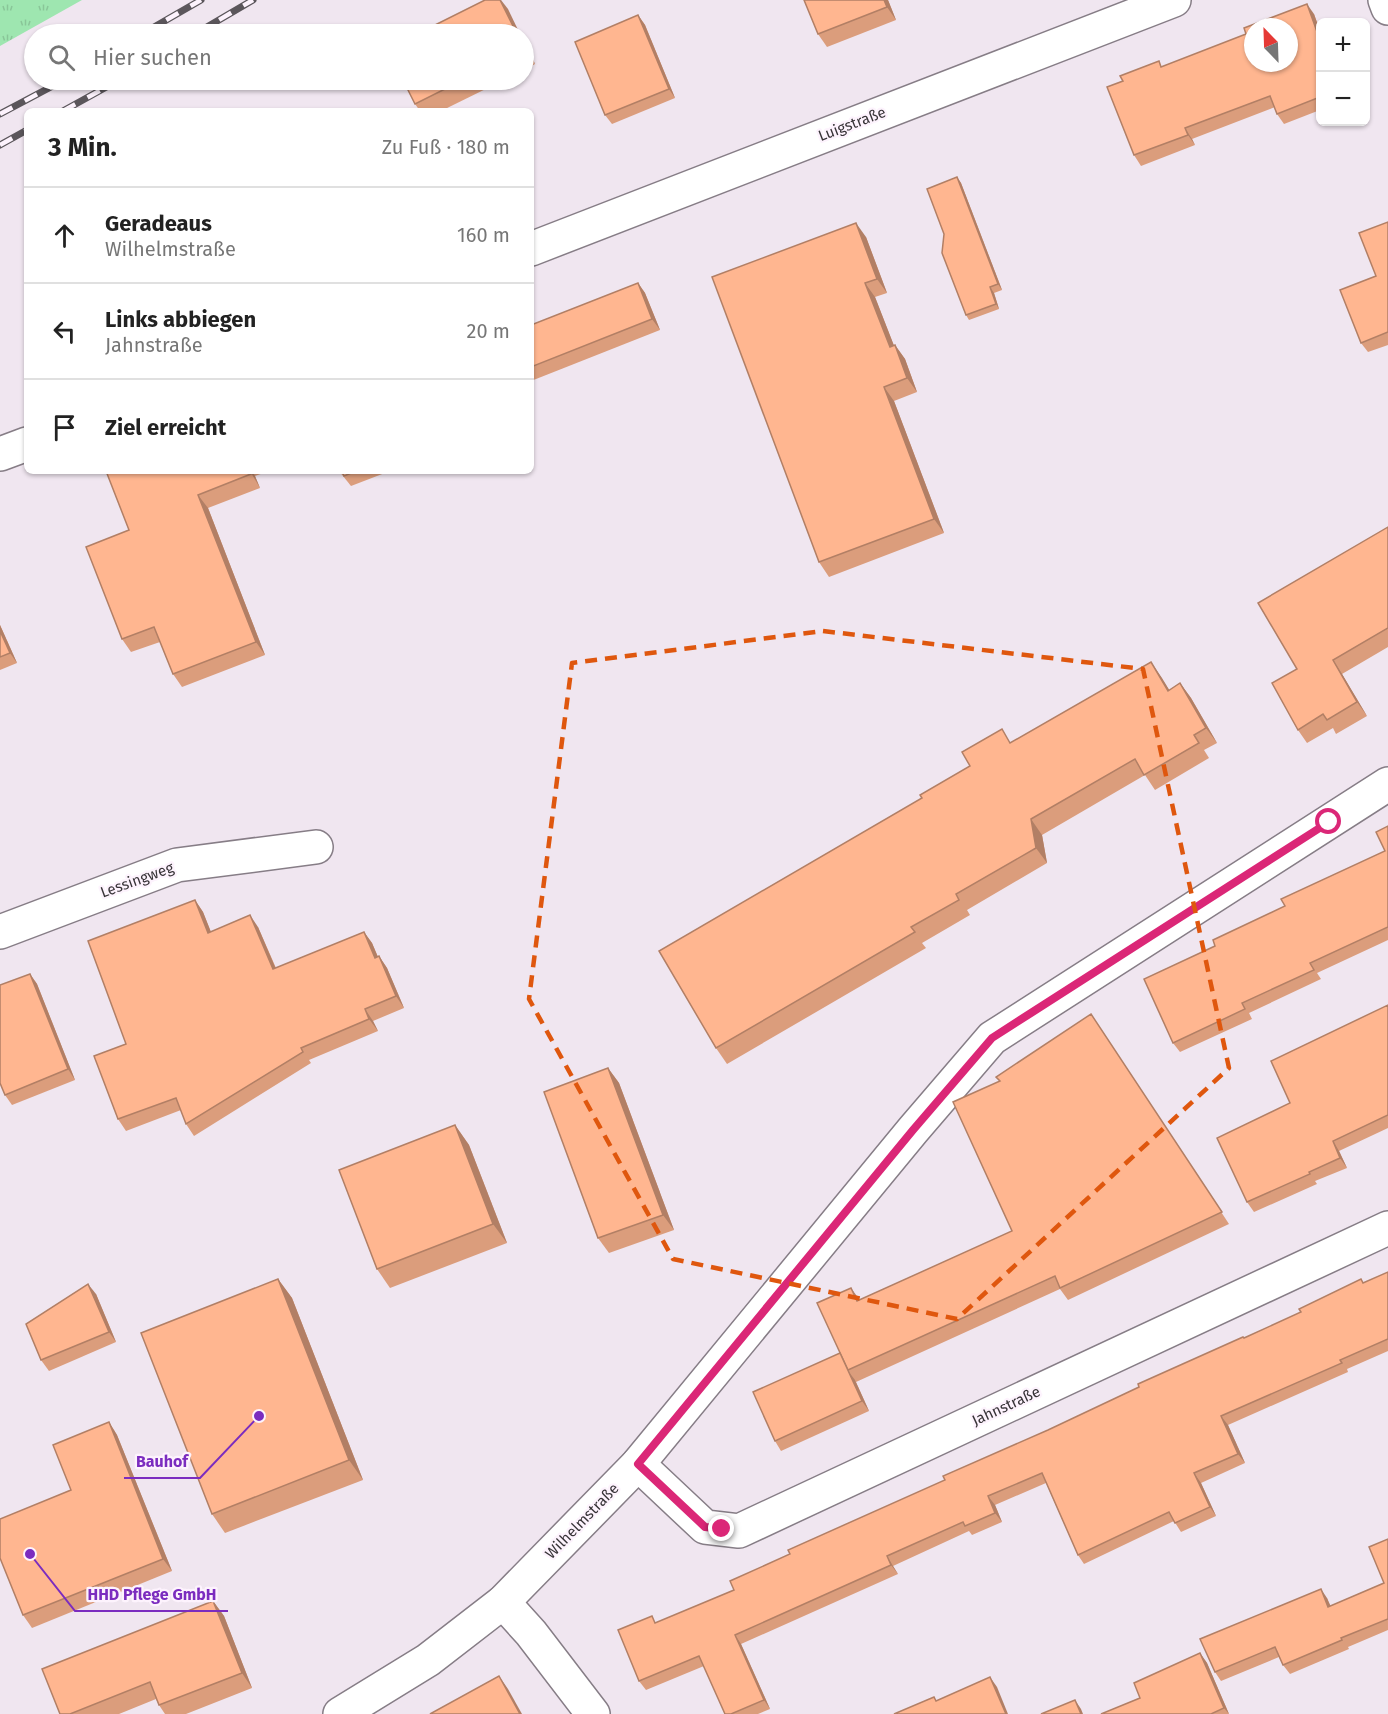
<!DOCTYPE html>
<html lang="de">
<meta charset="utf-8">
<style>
:root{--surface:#fff;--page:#f6f6f6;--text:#222;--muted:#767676;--line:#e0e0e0}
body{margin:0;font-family:"Fira Sans",sans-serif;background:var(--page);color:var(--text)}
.controls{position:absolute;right:18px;top:18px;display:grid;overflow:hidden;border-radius:9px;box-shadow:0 2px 4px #0004}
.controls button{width:54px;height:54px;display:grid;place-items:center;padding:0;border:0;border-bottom:2px solid var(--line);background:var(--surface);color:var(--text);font:30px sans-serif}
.compass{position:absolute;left:1244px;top:18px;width:54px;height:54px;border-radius:50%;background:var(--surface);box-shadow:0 2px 4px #0004;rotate:337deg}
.stop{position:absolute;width:18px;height:18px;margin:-14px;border:4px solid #db2777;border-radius:50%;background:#fff}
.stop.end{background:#db2777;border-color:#fff;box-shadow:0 2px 6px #0008}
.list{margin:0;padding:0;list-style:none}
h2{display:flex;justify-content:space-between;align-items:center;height:78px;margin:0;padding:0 24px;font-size:26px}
h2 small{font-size:20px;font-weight:400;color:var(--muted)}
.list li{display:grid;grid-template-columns:39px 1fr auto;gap:18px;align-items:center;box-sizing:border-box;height:96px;padding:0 24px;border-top:2px solid var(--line)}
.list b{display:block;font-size:22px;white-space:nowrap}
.list p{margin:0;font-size:20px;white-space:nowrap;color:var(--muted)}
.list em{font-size:20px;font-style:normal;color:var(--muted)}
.icon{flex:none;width:33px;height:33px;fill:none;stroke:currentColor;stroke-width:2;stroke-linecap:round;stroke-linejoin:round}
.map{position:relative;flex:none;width:1388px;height:1714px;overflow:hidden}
.search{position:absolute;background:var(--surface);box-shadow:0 2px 4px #0004;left:24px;top:24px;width:510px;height:66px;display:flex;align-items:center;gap:15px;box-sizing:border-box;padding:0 21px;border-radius:33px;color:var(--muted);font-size:22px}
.panel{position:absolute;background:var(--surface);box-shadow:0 2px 4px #0004;left:24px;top:108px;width:510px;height:366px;border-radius:9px}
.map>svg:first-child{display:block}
.grass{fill:url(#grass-tufts)}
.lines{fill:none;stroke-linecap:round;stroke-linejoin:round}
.street-casing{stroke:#867d86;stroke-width:36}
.street{stroke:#fff;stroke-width:33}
.rail-casing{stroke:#5b565b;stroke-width:7}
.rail{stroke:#fdf3fd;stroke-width:4.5;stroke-dasharray:14;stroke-linecap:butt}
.wall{fill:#db9d7c}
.shaded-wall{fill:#b27f65}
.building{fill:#ffb690;stroke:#b27f65;stroke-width:1.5;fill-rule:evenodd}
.route{stroke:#db2777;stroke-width:8}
.marked{fill:none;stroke:#df570e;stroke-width:4.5;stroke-dasharray:12 8;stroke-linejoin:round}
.labels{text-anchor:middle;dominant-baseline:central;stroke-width:4.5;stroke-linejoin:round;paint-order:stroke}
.street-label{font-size:15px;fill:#373337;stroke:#fdf3fd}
.leader{fill:none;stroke:#7b2cbf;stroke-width:2}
.callout-dot{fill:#7b2cbf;stroke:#fdf3fd;stroke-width:2}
.callout-label{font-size:16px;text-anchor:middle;font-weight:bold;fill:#7b2cbf;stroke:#fdf3fd;stroke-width:4.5;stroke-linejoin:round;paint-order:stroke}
</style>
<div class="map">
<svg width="1388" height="1714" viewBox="0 0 1388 1714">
<defs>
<pattern id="grass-tufts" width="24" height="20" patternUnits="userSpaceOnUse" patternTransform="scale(1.5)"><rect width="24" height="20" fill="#9ee6b0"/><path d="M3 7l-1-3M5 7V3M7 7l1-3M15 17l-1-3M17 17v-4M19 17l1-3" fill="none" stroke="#89c698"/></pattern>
</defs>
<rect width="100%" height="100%" fill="#f0e6f0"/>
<polygon class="grass" points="0,0 82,0 0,46"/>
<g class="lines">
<defs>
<g id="street">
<polyline points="1385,0 1388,8"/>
<polyline points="531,249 1174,0"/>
<polyline points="0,454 27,444"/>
<polyline points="0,932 177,865 316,847"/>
<polyline points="638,1464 705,1527 739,1531 1388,1228"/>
<polyline points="503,1602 531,1633 593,1714"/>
<polyline points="340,1714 428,1660 503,1602 638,1464 913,1130 992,1038 1388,784"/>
</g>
</defs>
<use href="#street" class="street-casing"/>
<use href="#street" class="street"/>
<defs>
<g id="rail">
<polyline points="142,34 201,0"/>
<polyline points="195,34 253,0"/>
<polyline points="63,111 119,80"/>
<polyline points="0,114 64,80"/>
<polyline points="0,145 27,130"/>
</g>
</defs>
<use href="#rail" class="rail-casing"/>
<use href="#rail" class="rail"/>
</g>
<g class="wall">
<polygon points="804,0 888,0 896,20 827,47 818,34"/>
<polygon points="1314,14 1320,31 1320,110 1284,124 1277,114 1275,107 1192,139 1195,145 1141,166 1134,155 1123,81"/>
<polygon points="638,15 645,25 675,98 612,124 605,115"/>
<polygon points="524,41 535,64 524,70"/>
<polygon points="403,80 504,80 441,111 420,111 415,104"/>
<polygon points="957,177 961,183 1002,290 994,293 999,309 969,320 966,315"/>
<polygon points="1388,222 1388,345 1368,352 1361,343"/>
<polygon points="866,237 887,293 875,297 894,346 895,345 905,359 917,392 894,401 944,533 829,577 819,562"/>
<polygon points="638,283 645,293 660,330 531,381 531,325"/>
<polygon points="106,471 269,471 255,476 260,488 208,508 265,655 182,687 173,674 160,642 131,652 122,639 129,530"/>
<polygon points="339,471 390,471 351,486"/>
<polygon points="1388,527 1388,647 1342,674 1367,716 1336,734 1333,728 1307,743 1298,730 1297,669"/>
<polygon points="0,625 17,663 0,670"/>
<polygon points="1151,662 1169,690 1180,683 1191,698 1217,743 1204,750 1209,758 1155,790 1145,775 1042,835 1047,863 967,910 970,915 922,943 926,948 727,1064 716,1048 922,798 1012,743"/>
<polygon points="1388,826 1388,940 1317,973 1321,979 1249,1013 1252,1019 1180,1052 1173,1043 1215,946 1385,851"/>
<polygon points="195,900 203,912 211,932 258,927 276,968 364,932 372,943 378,957 379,956 387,968 404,1008 373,1021 378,1031 309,1060 311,1063 194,1136 186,1124 181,1110 126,1131 118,1119 126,1044"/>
<polygon points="30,974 37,984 75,1080 12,1105 5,1095"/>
<polygon points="1388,1005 1388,1128 1339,1151 1347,1168 1315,1181 1317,1184 1254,1212 1247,1202 1290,1103"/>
<polygon points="1099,1026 1229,1224 1068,1300 1060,1289 856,1382 855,1380 869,1411 781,1451 775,1441 840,1353 859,1300 1012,1231 1000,1081"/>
<polygon points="608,1068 619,1083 674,1230 609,1253 598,1238"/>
<polygon points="455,1125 469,1145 507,1243 390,1288 377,1269"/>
<polygon points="1388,1272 1388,1351 1347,1369 1348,1372 1228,1425 1245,1463 1201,1483 1216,1516 1181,1532 1174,1521 1084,1564 1078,1555 1046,1483 995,1505 1002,1522 972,1535 969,1531 893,1566 898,1574 741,1644 770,1709 758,1714 725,1714 704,1666 646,1690 639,1681 657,1623 734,1590 790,1554 945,1480 1048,1430 1244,1338 1301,1312 1361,1279 1364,1283"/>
<polygon points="278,1279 292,1298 363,1480 225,1533 212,1514"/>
<polygon points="96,1294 116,1342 49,1371 41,1360"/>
<polygon points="109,1422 117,1435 172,1571 32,1628 23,1615 71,1490"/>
<polygon points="1388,1539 1388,1630 1348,1647 1349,1649 1290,1674 1283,1665 1279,1657 1221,1681 1215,1672 1327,1598 1330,1606 1384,1583"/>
<polygon points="213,1601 224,1616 252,1688 186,1714 165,1714 159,1705 156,1699 119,1714 60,1714"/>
<polygon points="1200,1653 1207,1663 1229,1714 1101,1714 1140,1698"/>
</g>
<g class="shaded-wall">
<polygon points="500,0 501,0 508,9 520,34 517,34"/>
<polygon points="884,0 888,0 896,20 887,7"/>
<polygon points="1307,4 1314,14 1320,31 1320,40"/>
<polygon points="638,15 645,25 675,98 669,89"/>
<polygon points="524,41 535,64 524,47"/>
<polygon points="1185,128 1192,139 1195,145 1188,135"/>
<polygon points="957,177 961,183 1002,290 998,284"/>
<polygon points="856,223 866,237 887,293 877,279"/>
<polygon points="638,283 645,293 660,330 652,319"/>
<polygon points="865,283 875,297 900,361 890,347"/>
<polygon points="990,287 994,293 999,309 996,304"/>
<polygon points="895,345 905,359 917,392 907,378"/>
<polygon points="884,387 894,401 944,533 934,519"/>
<polygon points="250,471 252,471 255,476 260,488"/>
<polygon points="198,495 208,508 265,655 256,642"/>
<polygon points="0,625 17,663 10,653 0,631"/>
<polygon points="1333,660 1342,674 1367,716 1357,702"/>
<polygon points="1151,662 1162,678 1179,706 1168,691"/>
<polygon points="1180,683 1191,698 1217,743 1206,728"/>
<polygon points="1031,819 1042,835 1047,863 1036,848"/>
<polygon points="195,900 203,912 216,945 208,933"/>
<polygon points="250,915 258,927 281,981 273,969"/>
<polygon points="364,932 372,943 383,969 375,958"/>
<polygon points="379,956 387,968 404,1008 396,996"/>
<polygon points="30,974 37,984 75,1080 68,1069"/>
<polygon points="365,1009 373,1021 378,1031 369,1019"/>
<polygon points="608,1068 619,1083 674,1230 663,1215"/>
<polygon points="455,1125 469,1145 507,1243 493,1224"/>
<polygon points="1333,1141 1339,1151 1347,1168 1340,1158"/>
<polygon points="278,1279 292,1298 363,1480 349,1460"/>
<polygon points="88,1284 96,1294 116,1342 109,1332"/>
<polygon points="851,1288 859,1299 865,1312 857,1301"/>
<polygon points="848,1371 855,1380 869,1411 862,1401"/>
<polygon points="1221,1416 1228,1425 1245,1463 1238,1454"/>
<polygon points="109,1422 117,1435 172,1571 163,1559"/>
<polygon points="1194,1473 1201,1483 1216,1516 1210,1507"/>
<polygon points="988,1496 995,1505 1002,1522 995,1513"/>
<polygon points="887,1556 893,1566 898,1574 891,1565"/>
<polygon points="1321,1589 1327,1598 1335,1616 1328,1607"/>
<polygon points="213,1601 224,1616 252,1688 242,1673"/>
<polygon points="735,1635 741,1644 770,1709 764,1700"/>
<polygon points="1200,1653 1207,1663 1229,1714 1224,1708"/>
<polygon points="499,1676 508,1689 522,1714 520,1714"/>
<polygon points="990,1677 997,1687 1008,1714 1006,1714"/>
<polygon points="1075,1700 1081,1709 1083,1714 1081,1714"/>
</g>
<g class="building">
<polygon points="485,0 500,0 517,34 417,34"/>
<polygon points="804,0 884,0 887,7 818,34"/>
<path d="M1307,4l13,36v57l-43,17 -7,-18 -85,32 3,7 -54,20 -27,-68 16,-6 -3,-5 39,-15 2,6 85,-33 -2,-6zM1253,27h36v36h-36z"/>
<polygon points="638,15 669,89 605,115 575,42"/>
<polygon points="403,80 463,80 415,104"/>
<polygon points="957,177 998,284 990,287 996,304 966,315 942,253 944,234 927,189"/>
<polygon points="1388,222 1388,332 1361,343 1340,290 1376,276 1359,233"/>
<polygon points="856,223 877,279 865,283 890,347 895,345 907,378 884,387 934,519 819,562 712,277"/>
<polygon points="638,283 652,319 531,367 531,325"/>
<polygon points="106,471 250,471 251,474 198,495 256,642 173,674 154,627 122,639 86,547 129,530"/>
<polygon points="342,471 356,471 344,476"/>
<polygon points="1388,527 1388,628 1333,660 1357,702 1327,720 1323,714 1298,730 1272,683 1297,669 1258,603"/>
<polygon points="0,631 10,653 0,657"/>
<polygon points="1151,662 1168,691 1180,683 1206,728 1194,735 1199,743 1144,775 1135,759 1031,819 1036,848 956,894 959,900 911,927 915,932 716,1048 659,951 922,798 920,795 970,766 962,752 1002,729 1010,743"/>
<polygon points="1388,826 1388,927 1310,963 1314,970 1242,1003 1245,1009 1173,1043 1144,979 1215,946 1213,940 1285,906 1281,899 1385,851 1376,832"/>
<polygon points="195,900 208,933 250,915 273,969 364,932 375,958 379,956 396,996 365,1009 369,1019 301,1048 303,1052 186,1124 176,1098 118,1119 94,1056 126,1044 88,941"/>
<polygon points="30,974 68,1069 5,1095 0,1083 0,985"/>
<polygon points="1388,1005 1388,1115 1333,1141 1340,1158 1309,1172 1310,1174 1247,1202 1217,1138 1290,1103 1271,1061"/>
<polygon points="1091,1014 1222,1212 1060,1288 1055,1276 848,1370 817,1303 851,1288 857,1301 1012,1231 953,1102 1000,1081 996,1077"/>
<polygon points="608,1068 663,1215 598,1238 544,1092"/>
<polygon points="455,1125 493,1224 377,1269 339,1170"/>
<polygon points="1388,1272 1388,1339 1340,1360 1342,1363 1221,1416 1238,1454 1194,1473 1210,1507 1175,1523 1169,1512 1078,1555 1042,1473 988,1496 995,1513 965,1526 963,1522 887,1556 891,1565 735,1635 764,1700 731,1714 725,1714 699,1656 639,1681 618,1630 652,1616 655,1623 734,1590 730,1581 790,1554 788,1550 945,1480 943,1476 1048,1430 1139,1387 1138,1384 1243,1337 1244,1338 1301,1312 1299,1309 1361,1279 1363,1283"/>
<polygon points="278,1279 349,1460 212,1514 141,1333"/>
<polygon points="88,1284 109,1332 41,1360 26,1324"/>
<polygon points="840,1353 862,1401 775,1441 753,1392"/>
<polygon points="109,1422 163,1559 23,1615 0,1558 0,1519 71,1490 53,1445"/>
<polygon points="1388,1539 1388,1619 1341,1638 1342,1640 1283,1665 1275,1647 1215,1672 1200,1639 1321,1589 1328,1607 1384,1583 1369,1547"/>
<polygon points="213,1601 242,1673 159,1705 150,1682 70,1714 60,1714 42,1669"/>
<polygon points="1200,1653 1224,1708 1211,1714 1101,1714 1140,1698 1134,1683"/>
<polygon points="499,1676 520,1714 430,1714"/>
<polygon points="990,1677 1006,1714 894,1714 934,1697 936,1701"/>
<polygon points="1075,1700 1081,1714 1041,1714"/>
</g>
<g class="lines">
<polyline class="route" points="722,1529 705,1527 638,1464 913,1130 992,1038 1329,822"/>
</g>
<path class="marked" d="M823,631l320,38 86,399 -272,251 -284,-60 -144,-260 43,-336z"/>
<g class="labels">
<g class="street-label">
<text transform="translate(852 124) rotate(-21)">Luigstraße</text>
<text transform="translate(137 880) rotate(-20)">Lessingweg</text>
<text transform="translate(1006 1406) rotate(-25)">Jahnstraße</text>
<text transform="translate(582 1521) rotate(-46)">Wilhelmstraße</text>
</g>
</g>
<path class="leader" d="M259 1416L200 1478H124M30 1554L75 1611H228"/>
<g class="callout-dot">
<circle cx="259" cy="1416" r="6"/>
<circle cx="30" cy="1554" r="6"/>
</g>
<g class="callout-label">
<text x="162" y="1467">Bauhof</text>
<text x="152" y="1600">HHD Pflege GmbH</text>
</g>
</svg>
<div class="controls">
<button>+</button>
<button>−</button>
</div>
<svg class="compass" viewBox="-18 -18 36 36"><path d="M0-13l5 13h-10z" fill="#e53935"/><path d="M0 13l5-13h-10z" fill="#767676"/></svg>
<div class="stop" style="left:1329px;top:822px"></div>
<div class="stop end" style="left:722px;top:1529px"></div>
<div class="search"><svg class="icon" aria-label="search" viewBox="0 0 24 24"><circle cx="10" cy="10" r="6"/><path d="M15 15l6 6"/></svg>Hier suchen</div>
<section class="panel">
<h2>3 Min.<small>Zu Fuß · 180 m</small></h2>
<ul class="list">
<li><svg class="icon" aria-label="ahead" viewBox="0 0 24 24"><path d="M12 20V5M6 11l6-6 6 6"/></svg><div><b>Geradeaus</b><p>Wilhelmstraße</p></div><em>160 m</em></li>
<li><svg class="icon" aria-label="left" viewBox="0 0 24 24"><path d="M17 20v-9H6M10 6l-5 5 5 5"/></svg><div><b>Links abbiegen</b><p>Jahnstraße</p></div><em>20 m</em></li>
<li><svg class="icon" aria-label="arrive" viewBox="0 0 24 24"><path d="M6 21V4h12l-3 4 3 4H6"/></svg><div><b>Ziel erreicht</b></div></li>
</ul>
</section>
</div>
